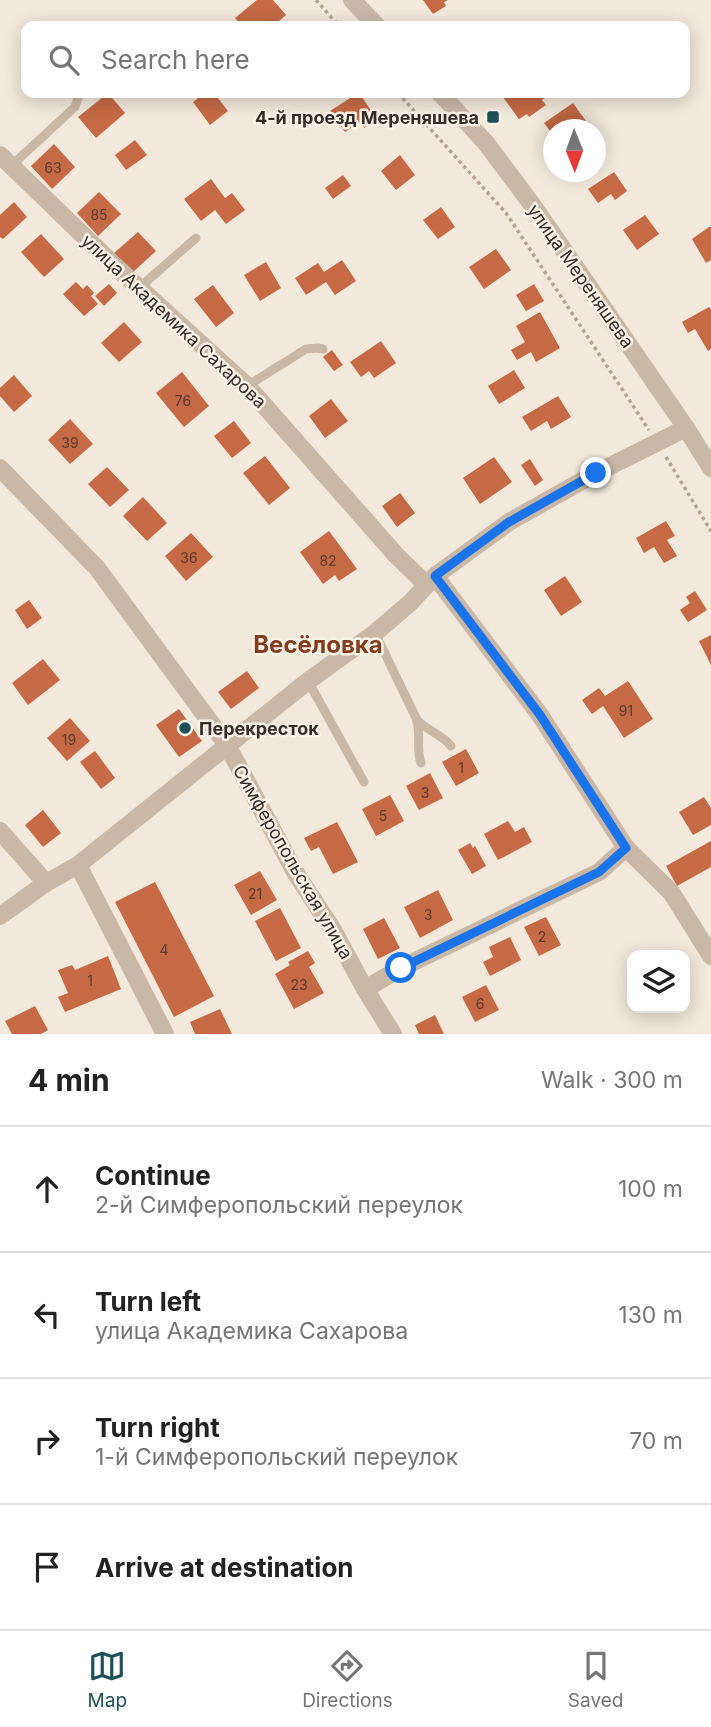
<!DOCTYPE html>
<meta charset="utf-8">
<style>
:root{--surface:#fff;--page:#f2f2f2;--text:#222;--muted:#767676;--line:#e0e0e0;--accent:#1d5157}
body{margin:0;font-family:Inter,sans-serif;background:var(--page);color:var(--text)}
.controls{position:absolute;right:21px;bottom:21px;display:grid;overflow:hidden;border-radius:14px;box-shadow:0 4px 18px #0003}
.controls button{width:63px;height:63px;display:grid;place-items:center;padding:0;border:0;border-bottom:2px solid var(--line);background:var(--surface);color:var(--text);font:35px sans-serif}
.compass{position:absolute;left:543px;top:119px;width:63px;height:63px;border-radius:50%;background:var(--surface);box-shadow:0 4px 18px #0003;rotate:179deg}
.stop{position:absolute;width:21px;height:21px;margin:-16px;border:5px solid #1a73e8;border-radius:50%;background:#fff}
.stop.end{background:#1a73e8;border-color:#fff;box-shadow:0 2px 7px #0008}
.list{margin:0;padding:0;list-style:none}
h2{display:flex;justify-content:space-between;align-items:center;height:91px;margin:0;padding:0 28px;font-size:30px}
h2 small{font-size:23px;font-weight:400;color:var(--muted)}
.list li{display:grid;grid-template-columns:46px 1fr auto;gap:21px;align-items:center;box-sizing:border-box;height:126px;padding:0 28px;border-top:2px solid var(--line)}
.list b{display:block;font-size:26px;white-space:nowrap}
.list p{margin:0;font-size:23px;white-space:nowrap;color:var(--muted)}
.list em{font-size:23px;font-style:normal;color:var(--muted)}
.icon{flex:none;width:38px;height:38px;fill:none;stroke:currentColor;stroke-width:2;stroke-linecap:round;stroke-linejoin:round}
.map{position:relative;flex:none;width:711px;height:1034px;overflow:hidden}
.search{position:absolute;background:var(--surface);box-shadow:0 4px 18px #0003;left:21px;right:21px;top:21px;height:77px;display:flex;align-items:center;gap:18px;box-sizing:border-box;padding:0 24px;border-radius:14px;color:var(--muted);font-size:26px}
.sheet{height:595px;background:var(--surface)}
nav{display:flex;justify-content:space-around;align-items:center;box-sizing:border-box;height:98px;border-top:2px solid var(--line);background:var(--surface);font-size:19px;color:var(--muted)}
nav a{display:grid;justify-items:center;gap:4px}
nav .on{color:var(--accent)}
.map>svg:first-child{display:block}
.building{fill:#c56a45}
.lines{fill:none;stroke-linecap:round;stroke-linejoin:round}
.path{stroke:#b5a391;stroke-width:3.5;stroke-dasharray:3.5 3.5;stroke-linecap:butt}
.lane{stroke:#cab8a7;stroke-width:9}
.street{stroke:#cab8a7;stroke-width:18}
.route{stroke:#1a73e8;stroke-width:9}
.poi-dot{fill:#1d5157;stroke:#f9f2e7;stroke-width:2.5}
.labels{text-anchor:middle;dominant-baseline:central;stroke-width:5;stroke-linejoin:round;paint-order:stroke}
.number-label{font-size:14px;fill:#5a3c2f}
.poi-label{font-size:18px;font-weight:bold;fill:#362d28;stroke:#f9f2e7;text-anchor:end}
.street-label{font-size:18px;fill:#362d28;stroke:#f9f2e7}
.district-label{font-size:24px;font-weight:bold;fill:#853d21;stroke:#f9f2e7}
</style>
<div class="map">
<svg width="711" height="1034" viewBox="0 0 711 1034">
<rect width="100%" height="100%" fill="#f2e8db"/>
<g class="building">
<polygon points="257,0 273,0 286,15 273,26 242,26 235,18"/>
<polygon points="423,0 448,0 444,2 446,6 433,14"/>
<polygon points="108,93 125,113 96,138 78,117"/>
<polygon points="205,93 214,93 228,111 210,125 193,102"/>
<polygon points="358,93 359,93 377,119 364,128 360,122 345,132 330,111"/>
<polygon points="507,93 552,93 542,100 546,105 529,117 527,114 519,119 502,96"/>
<polygon points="573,103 586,121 573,130 554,130 554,136 544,123"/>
<polygon points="135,140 147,155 126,170 115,155"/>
<polygon points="54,144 75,167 52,189 31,166"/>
<polygon points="400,155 415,175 396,190 381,171"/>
<polygon points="614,172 627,191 615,200 611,194 598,203 588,189"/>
<polygon points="343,175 351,186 333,199 325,188"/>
<polygon points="211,179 225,198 232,193 245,210 226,224 215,210 201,221 184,199"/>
<polygon points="99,192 121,214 98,236 77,213"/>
<polygon points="14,202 27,217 3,239 0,237 0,215"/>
<polygon points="441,207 455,227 438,239 423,220"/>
<polygon points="645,215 659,234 637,250 623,230"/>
<polygon points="709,227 711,227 711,260 706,263 692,239"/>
<polygon points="138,232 156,251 132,273 114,253"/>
<polygon points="41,234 64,259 44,277 21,252"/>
<polygon points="496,249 511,270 484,289 469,267"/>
<polygon points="342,260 356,281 335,295 326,282 306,295 295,278 318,263 324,272"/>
<polygon points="266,262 281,288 260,301 244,275"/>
<polygon points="76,282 83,289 87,285 94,293 91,296 98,304 84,316 63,294"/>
<polygon points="109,284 117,293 104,306 95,296"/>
<polygon points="534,284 544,301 526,311 516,295"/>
<polygon points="213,285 234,313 216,327 194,299"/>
<polygon points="709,307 711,309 711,349 708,351 695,329 688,333 682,322"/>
<polygon points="540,312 560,348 536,362 531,352 517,360 511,350 525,342 516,326"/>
<polygon points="124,322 142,342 119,362 101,343"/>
<polygon points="381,341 396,363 374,378 369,371 361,377 350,362"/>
<polygon points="332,350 343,365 334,371 323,357"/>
<polygon points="514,370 525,388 499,404 488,386"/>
<polygon points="182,372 209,406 184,427 156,393"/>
<polygon points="14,375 32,396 14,412 0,396 0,388"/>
<polygon points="558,396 571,417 551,429 547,421 531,431 522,417"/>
<polygon points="331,399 348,421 325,438 309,416"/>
<polygon points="70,419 93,444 70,464 48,440"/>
<polygon points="234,421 251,443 232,458 214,436"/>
<polygon points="265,456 290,488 269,505 243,473"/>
<polygon points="494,457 512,482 480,504 463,478"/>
<polygon points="530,459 543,480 535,486 521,465"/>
<polygon points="107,467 129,490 110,507 88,484"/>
<polygon points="400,493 415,513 397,527 382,506"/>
<polygon points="143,497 167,523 147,541 123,516"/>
<polygon points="666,521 675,536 667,540 677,556 664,563 654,547 644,553 636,538"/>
<polygon points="329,531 357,569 339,581 335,575 323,584 300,552"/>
<polygon points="191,533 213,557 186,581 165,556"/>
<polygon points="565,576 582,602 561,616 544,590"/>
<polygon points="695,591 707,610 688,622 680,610 690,603 686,597"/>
<polygon points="29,600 42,618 27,629 15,610"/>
<polygon points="711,635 711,665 699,641"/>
<polygon points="43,659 60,680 28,705 12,683"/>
<polygon points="247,671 259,688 231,709 218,692"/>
<polygon points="628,681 653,719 624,738 603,706 592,714 582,700 599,688 605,696"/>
<polygon points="179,709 202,741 179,757 156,725"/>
<polygon points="70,718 90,741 67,761 47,738"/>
<polygon points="466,749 479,773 456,786 442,762"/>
<polygon points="95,751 115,778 101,789 80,762"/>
<polygon points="430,773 443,798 419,810 406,786"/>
<polygon points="390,795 404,821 376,836 362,809"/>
<polygon points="704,797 711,808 711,825 693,835 679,812"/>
<polygon points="43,810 61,833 43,847 25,825"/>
<polygon points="508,821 515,832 524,827 532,842 498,860 484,834"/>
<polygon points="337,822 358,862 333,874 319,847 311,851 304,838"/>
<polygon points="711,841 711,867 677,886 666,866"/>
<polygon points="470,843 473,848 475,846 486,866 472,874 458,850"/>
<polygon points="260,871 277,900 251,915 234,885"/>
<polygon points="155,882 214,996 174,1017 115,902"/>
<polygon points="438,890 453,920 420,938 404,907"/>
<polygon points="280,908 301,948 276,961 255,921"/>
<polygon points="546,917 561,945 539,956 524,927"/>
<polygon points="384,918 400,948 378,959 363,929"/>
<polygon points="510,937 521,960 490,976 483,962 493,957 489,947"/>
<polygon points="308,951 315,963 309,967 324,993 294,1009 275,974 290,965 288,962"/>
<polygon points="108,956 121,989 65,1012 58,997 68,993 58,970 72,965 75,970"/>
<polygon points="486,985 499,1010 475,1022 462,997"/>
<polygon points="35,1006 48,1030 41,1034 12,1034 5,1021"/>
<polygon points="220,1009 232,1034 195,1034 190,1022"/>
<polygon points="435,1015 444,1034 419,1034 415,1025"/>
</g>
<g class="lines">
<g class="path">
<polyline points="316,0 339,26"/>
<polyline points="398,93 506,213 649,430"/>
<polyline points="666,457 711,531"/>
</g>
<g class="lane">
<polyline points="11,166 75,107 78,98 75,93"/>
<polyline points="139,288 196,238"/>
<polyline points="247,386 306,349 318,348 323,349"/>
<path d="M375,633l42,87c10,11 25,14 34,26"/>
<polyline points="308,681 364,782"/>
<path d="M417,722c4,14 -1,28 4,41"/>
</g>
<g class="street">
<polyline points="352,0 377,26"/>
<polyline points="440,93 486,143 536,210 686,428 711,468"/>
<polyline points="0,155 115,266 247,386 396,555 427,585"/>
<polyline points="0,468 97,568 227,745 295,872 333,930 365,989 393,1034"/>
<polyline points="435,576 540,715 626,848 671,892 711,956"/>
<polyline points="0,831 46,883"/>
<polyline points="78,865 165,1034"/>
<polyline points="0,916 46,883 78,865 308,681 375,633 411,602 435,576 509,522 596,473 686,428"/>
<polyline points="365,989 401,968 599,872 626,848"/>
</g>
</g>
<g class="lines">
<polyline class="route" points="401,968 599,872 626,848 540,715 435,576 509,522 596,473"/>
</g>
<g class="poi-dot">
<rect x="486" y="110" width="14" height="14" rx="3.5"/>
<circle cx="185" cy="728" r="7"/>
</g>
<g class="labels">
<g class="number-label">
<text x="53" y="167">63</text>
<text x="99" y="214">85</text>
<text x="183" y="400">76</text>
<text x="70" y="442">39</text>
<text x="189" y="557">36</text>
<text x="328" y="560">82</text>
<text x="626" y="710">91</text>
<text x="69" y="739">19</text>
<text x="461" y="767">1</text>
<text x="425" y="792">3</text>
<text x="383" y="815">5</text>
<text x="255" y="893">21</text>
<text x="428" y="914">3</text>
<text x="542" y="936">2</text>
<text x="164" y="949">4</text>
<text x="90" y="980">1</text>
<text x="299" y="984">23</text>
<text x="480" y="1003">6</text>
</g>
<g class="poi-label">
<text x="479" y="117">4-й проезд Мереняшева</text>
<text x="199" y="728" text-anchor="start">Перекресток</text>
</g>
<g class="street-label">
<text transform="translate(581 276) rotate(55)">улица Мереняшева</text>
<text transform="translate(174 321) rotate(43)">улица Академика Сахарова</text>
<text transform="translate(293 862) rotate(60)">Симферопольская улица</text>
</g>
<g class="district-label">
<text x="318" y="644">Весёловка</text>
</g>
</g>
</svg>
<div class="controls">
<button><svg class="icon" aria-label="layers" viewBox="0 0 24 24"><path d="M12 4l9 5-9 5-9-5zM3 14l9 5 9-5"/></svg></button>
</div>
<svg class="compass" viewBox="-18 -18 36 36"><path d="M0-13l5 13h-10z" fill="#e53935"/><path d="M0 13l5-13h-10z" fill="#767676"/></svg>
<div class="stop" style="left:401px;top:968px"></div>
<div class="stop end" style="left:596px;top:473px"></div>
<div class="search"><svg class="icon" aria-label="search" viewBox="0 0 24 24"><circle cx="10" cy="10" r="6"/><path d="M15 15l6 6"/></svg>Search here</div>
</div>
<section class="sheet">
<h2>4 min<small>Walk · 300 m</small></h2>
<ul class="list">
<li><svg class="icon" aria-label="ahead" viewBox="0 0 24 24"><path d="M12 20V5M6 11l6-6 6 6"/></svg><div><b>Continue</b><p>2-й Симферопольский переулок</p></div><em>100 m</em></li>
<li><svg class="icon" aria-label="left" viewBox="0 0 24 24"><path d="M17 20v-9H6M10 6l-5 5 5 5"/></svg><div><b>Turn left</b><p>улица Академика Сахарова</p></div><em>130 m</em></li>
<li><svg class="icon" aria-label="right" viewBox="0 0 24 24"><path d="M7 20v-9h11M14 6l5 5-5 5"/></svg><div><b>Turn right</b><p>1-й Симферопольский переулок</p></div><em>70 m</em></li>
<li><svg class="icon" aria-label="arrive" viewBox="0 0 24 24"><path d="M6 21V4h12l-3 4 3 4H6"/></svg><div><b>Arrive at destination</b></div></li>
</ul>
</section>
<nav>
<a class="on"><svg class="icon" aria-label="map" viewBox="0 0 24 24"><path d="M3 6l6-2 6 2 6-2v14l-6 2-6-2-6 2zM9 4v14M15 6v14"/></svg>Map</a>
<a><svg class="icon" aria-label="directions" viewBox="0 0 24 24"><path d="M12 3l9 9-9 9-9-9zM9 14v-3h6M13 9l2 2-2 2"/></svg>Directions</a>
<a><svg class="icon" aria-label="saved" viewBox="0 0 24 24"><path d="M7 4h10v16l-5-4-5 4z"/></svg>Saved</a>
</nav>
